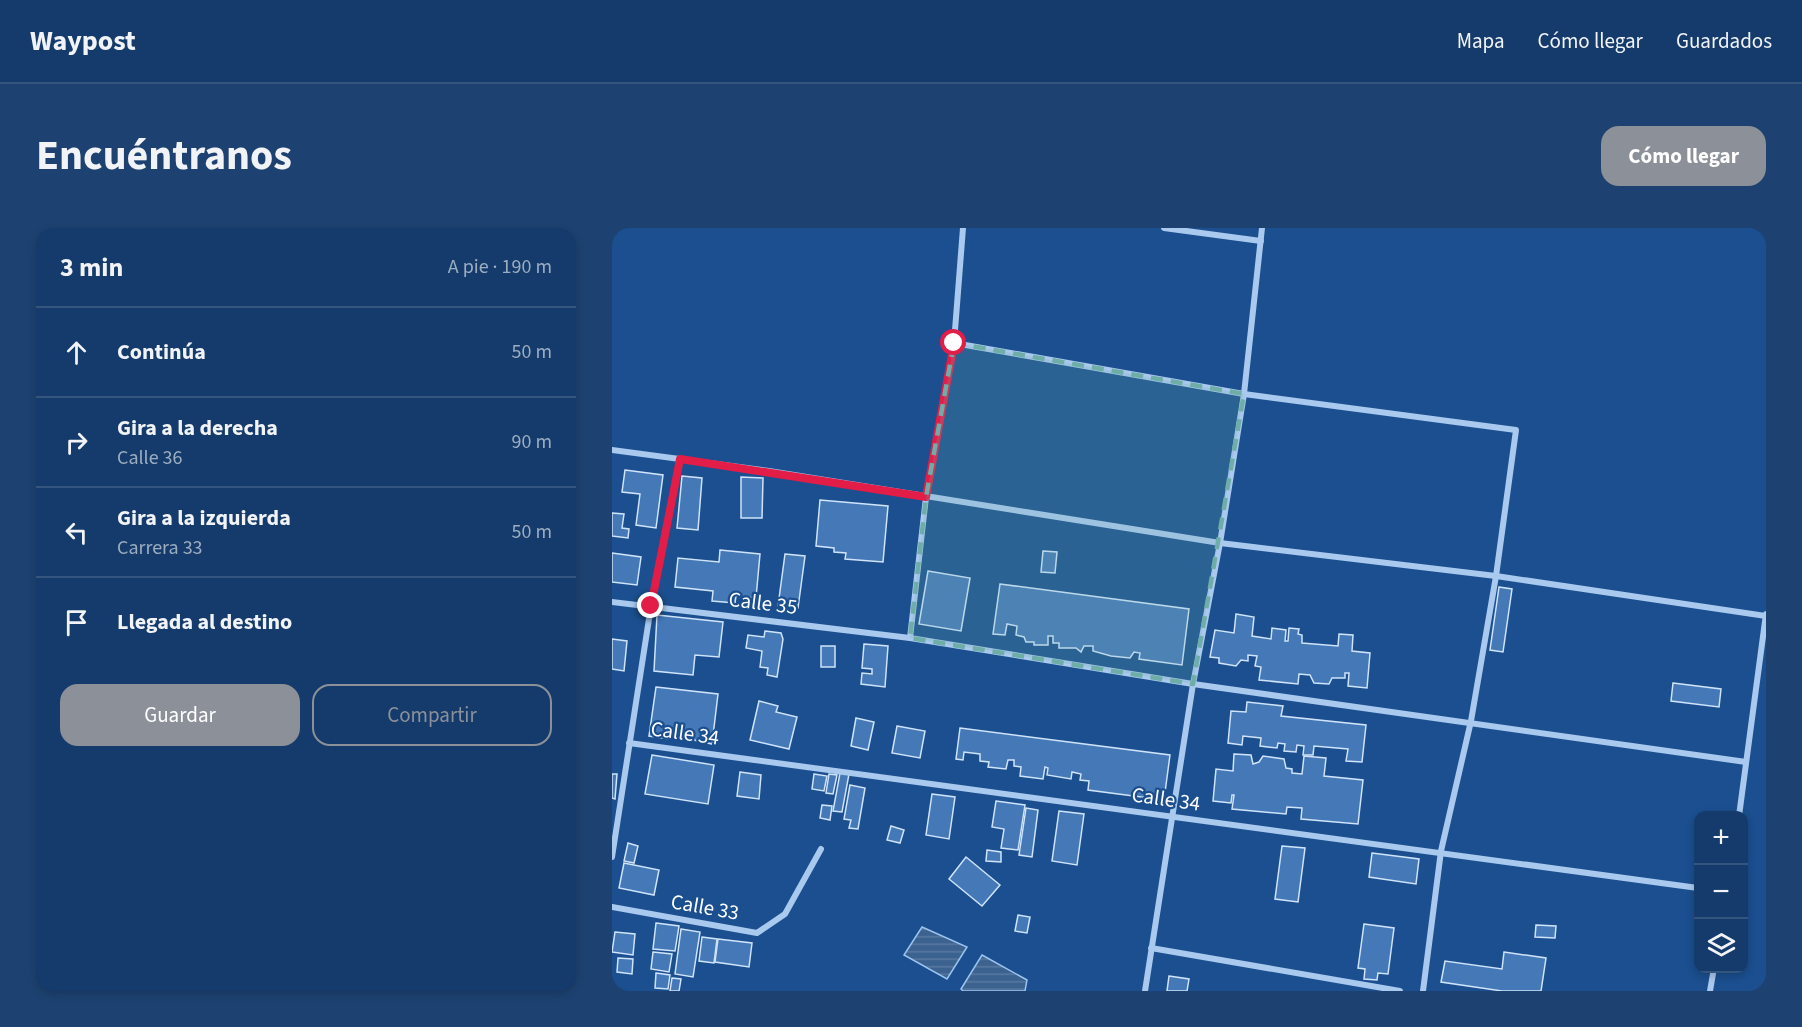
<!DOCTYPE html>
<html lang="es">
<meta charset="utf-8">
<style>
:root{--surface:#143b6b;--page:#1d4271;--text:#f1f3f6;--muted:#9dadc1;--line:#33557e;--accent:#8c9099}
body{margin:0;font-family:"Source Sans 3",sans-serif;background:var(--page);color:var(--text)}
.controls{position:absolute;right:18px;bottom:18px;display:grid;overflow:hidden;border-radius:12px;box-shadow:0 3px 9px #0003}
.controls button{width:54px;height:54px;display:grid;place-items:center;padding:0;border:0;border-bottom:2px solid var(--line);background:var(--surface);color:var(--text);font:30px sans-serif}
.stop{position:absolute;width:18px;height:18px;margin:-14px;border:4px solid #e11d48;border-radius:50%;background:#fff}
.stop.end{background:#e11d48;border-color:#fff;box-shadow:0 2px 6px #0008}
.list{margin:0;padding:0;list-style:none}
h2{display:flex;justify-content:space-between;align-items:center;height:78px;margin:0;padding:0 24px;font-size:26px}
h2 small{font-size:20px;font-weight:400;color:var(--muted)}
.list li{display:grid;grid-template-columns:39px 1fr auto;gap:18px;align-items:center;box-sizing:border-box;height:90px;padding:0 24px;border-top:2px solid var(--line)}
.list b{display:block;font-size:22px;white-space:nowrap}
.list p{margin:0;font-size:20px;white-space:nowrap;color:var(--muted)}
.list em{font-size:20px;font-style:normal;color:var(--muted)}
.actions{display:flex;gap:12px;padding:18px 24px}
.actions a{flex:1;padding:14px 0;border:2px solid var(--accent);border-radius:18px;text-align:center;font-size:21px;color:var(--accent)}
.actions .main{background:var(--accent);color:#fff}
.icon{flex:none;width:33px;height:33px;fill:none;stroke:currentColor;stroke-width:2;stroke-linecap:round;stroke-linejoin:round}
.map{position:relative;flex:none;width:1154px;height:763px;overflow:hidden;border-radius:18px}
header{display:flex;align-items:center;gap:36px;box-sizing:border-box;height:84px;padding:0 30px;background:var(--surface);border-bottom:2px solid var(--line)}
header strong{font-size:28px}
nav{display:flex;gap:33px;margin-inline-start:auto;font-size:21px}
.intro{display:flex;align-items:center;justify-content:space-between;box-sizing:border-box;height:144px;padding:0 36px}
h1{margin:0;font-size:42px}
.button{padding:15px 27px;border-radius:18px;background:var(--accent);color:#fff;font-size:21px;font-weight:700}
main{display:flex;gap:36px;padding:0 36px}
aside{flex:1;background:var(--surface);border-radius:18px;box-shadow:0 3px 9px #0003}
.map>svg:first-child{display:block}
.water{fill:url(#water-rules);stroke:#9cc4f0;stroke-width:1.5}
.building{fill:#4478b7;stroke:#cfe3fa;stroke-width:1.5}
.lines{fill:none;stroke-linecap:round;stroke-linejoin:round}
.minor{stroke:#a9c9ee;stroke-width:6}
.route{stroke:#e11d48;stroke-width:8}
.marked{fill:#6fada8;fill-opacity:0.2;stroke:#6fada8;stroke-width:4.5;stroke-dasharray:12 8;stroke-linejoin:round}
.labels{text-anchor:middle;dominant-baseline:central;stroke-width:4.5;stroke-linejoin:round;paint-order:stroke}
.street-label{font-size:21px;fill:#fff;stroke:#1b4f8f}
</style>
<header>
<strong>Waypost</strong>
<nav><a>Mapa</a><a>Cómo llegar</a><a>Guardados</a></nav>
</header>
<div class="intro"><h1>Encuéntranos</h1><a class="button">Cómo llegar</a></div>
<main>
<aside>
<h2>3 min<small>A pie · 190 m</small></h2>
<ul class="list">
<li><svg class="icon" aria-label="ahead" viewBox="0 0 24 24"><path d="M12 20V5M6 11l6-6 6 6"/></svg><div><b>Continúa</b></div><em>50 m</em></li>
<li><svg class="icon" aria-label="right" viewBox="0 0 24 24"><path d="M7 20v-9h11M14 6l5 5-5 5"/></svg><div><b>Gira a la derecha</b><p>Calle 36</p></div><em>90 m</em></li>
<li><svg class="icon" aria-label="left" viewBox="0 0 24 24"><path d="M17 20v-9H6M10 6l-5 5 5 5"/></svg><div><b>Gira a la izquierda</b><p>Carrera 33</p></div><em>50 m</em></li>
<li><svg class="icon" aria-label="arrive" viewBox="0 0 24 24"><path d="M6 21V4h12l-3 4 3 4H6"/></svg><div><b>Llegada al destino</b></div></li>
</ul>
<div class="actions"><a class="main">Guardar</a><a>Compartir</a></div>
</aside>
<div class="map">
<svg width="1154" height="763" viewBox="0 0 1154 763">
<defs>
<pattern id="water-rules" width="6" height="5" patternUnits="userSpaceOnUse" patternTransform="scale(1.5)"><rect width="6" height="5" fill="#3c6290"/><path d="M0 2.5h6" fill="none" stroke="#597aa1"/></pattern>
</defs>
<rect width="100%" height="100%" fill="#1b4f8f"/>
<g class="water">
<polygon points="310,699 355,719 335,751 292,727"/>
<polygon points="370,727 415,752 413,763 351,763 349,761"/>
</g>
<g class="building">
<polygon points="13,242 51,247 44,300 24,297 28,266 10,264"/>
<polygon points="70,248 90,250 86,302 65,300"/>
<polygon points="129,249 151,250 150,290 129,290"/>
<polygon points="208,272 276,278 271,334 233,331 234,325 222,324 222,320 204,318"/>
<polygon points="0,285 12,286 10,300 17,301 16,310 0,308"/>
<polygon points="108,322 148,326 144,370 124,368 123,375 100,373 101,363 63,359 66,330 107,334"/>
<polygon points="431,323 445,324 443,345 429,344"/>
<polygon points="0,325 29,329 25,357 0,354"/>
<polygon points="173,326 193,328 186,380 166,378"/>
<polygon points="316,343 358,350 349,403 307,396"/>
<polygon points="388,356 577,381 570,437 527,431 528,425 522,424 518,430 499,428 481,423 481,418 472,418 469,424 464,420 447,420 447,415 441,415 441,408 436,408 436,417 422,417 422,414 414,414 412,409 404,407 405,398 395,396 393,407 381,406"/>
<polygon points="887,359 900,361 891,424 878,422"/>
<polygon points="624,386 642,389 640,408 659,411 660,400 674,402 673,413 676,413 677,400 687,401 686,406 690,407 690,415 726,418 727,406 741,407 740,423 758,425 755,460 736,458 737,445 733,445 733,450 720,450 717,456 702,455 698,447 687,446 686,456 647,452 649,439 643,438 645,428 636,427 636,433 629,432 624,438 607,435 607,430 598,429 603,402 622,405"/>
<polygon points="45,387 111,394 107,429 83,427 81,447 42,443"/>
<polygon points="153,403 169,405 171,411 165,449 155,447 156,440 148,439 150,423 134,420 136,407 152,409"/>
<polygon points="0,411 15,413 12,443 0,441"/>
<polygon points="252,416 276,418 273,459 249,456 250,445 260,446 260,441 250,440"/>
<rect x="209" y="418" width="14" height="21"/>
<polygon points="1061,455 1109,461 1107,479 1059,473"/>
<polygon points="44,459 106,466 100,516 59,507 58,511 37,508"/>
<polygon points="147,473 166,478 164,484 185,489 177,521 138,512"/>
<polygon points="635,474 671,478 669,488 754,497 750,534 734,533 736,521 702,518 701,527 691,527 692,518 685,517 684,524 672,523 673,516 666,515 665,520 648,518 649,510 631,508 630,517 616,515 619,483 634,484"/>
<polygon points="244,490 262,494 256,522 239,518"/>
<polygon points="285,498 313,503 308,530 280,525"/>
<polygon points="348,500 558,527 552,572 476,562 477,553 468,552 469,546 460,544 459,551 435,547 436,540 433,539 431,551 408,548 409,539 402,538 402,532 396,532 394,541 376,539 377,534 368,533 368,526 352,524 351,532 344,531"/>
<polygon points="622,526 639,527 641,536 647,534 651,528 672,531 674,540 680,541 680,545 690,546 692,528 714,530 712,548 751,552 746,596 689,591 690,580 675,579 674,586 620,581 622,567 620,567 619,575 601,573 604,541 621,543"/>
<polygon points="40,527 102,537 96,576 33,566"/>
<polygon points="128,544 149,547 147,571 125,568"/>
<polygon points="228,545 237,546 230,584 221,583"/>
<polygon points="0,546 5,546 3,571 0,570"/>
<polygon points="202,546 215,548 212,563 200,561"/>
<polygon points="217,546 225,547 221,566 214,565"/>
<polygon points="238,557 253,560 246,601 237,600 239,592 232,591"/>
<polygon points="320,566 343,569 337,611 314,607"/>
<polygon points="384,573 413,577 406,622 389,620 392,601 380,599"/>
<polygon points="210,577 220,578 218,592 208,590"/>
<polygon points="414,580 426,582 420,629 407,627"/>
<polygon points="447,583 472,586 465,637 440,633"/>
<polygon points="279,598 292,602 288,615 275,612"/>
<polygon points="16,615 26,618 22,635 12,633"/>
<polygon points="670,618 693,620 686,674 663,671"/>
<polygon points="375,622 389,624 389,634 374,633"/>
<polygon points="760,625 807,631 804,656 757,649"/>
<polygon points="354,629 388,657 370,678 337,651"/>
<polygon points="12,635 47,642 42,667 7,660"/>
<polygon points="406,687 418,689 415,705 403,703"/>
<polygon points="44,695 67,698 63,723 41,721"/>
<polygon points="752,696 782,700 776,746 766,745 765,752 752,751 753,741 746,740"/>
<polygon points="924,697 944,698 943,710 923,709"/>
<polygon points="69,701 88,704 81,749 63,746"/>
<polygon points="3,704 23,706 21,727 0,724"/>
<polygon points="90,709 105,711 102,735 87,733"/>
<polygon points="106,711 140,715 137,739 103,734"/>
<polygon points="41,724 60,726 57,744 39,741"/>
<polygon points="892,724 934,730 929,763 890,763 829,754 833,733 890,741"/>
<polygon points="6,730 21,731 20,746 5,744"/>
<polygon points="44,745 58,747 56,761 43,760"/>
<polygon points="557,748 577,751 575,763 555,763"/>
<polygon points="60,750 69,751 67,763 58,763"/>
</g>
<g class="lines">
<g class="minor">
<polyline points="552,0 649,13"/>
<polyline points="342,115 632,166 904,202 884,348 859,493 829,623 811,763"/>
<polyline points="0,222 157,243 608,315 884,348 1154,388"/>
<polyline points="0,374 298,410 581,456 1134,534"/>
<polyline points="298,410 314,269 342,115 351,0"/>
<polyline points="17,515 1086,660"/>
<polyline points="1127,588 1154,386"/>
<polyline points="0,629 39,378 68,231"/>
<polyline points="0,679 145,705 173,686 209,621"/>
<polyline points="539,720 788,763"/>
<polyline points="533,763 581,456 608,315 632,166 650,0"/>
<polyline points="1098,763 1102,740"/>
</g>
</g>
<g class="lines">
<polyline class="route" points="39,378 68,231 314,269 342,115"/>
</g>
<path class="marked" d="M342,115l290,51 -51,290 -283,-46 16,-141z"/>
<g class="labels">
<g class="street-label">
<text transform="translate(151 375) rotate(7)">Calle 35</text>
<text transform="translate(73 505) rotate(8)">Calle 34</text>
<text transform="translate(554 571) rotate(8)">Calle 34</text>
<text transform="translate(93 679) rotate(10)">Calle 33</text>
</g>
</g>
</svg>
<div class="controls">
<button>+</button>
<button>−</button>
<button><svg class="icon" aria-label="layers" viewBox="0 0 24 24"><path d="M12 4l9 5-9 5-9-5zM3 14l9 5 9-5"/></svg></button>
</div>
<div class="stop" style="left:342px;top:115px"></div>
<div class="stop end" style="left:39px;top:378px"></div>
</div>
</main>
